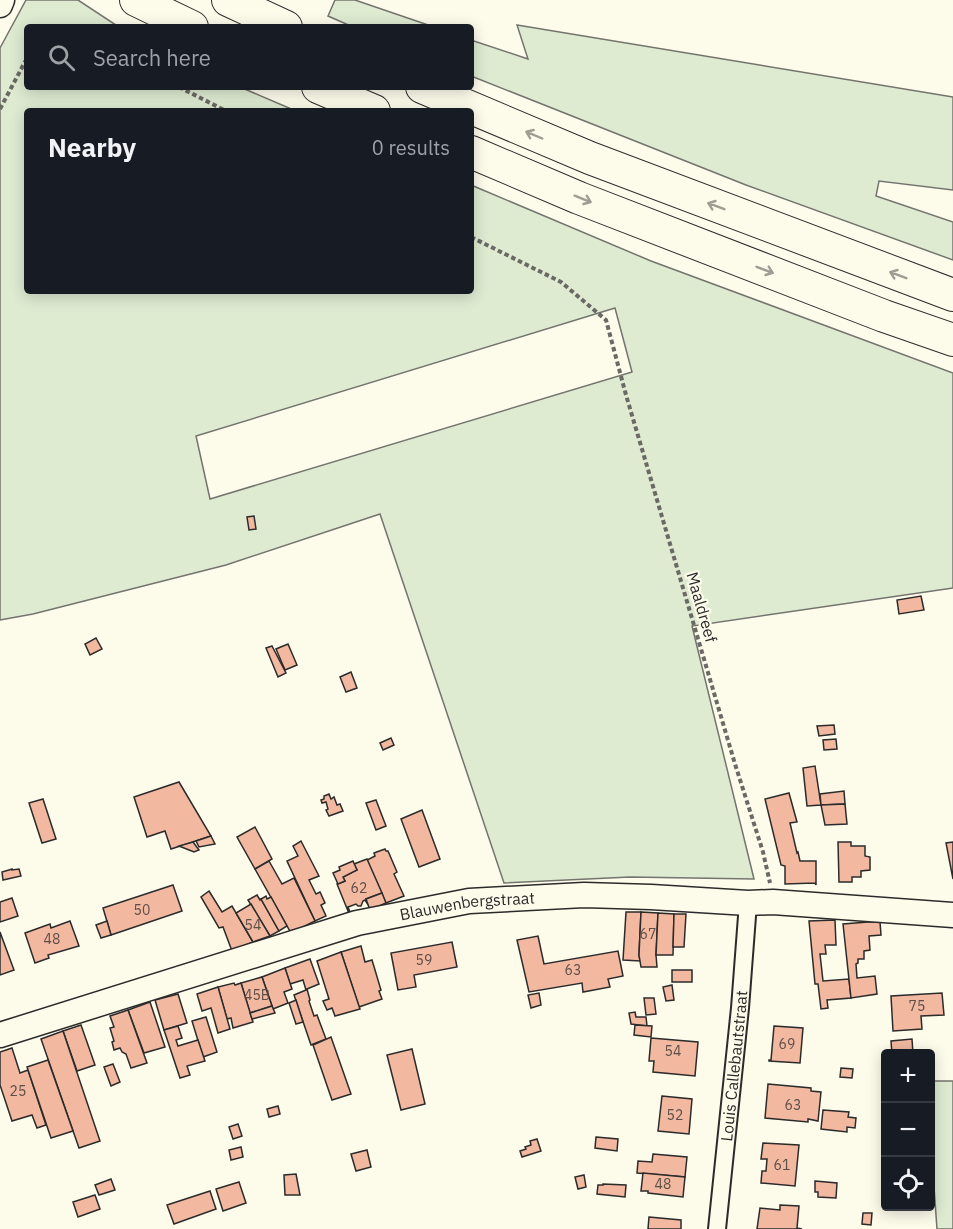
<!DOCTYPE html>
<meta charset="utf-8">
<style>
:root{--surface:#171b24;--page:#242831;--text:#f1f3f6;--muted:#9ea1a6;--line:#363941}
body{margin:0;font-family:"IBM Plex Sans",sans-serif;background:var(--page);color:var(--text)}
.controls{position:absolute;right:18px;bottom:18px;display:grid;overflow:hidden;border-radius:6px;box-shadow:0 3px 15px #0003}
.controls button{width:54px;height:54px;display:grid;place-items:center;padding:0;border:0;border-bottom:2px solid var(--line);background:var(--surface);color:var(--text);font:30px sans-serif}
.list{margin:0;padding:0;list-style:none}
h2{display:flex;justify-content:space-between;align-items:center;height:78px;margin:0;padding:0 24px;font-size:26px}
h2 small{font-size:20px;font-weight:400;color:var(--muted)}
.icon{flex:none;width:33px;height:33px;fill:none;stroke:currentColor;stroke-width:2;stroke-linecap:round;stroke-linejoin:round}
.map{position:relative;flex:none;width:953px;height:1229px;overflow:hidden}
.search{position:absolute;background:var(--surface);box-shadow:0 3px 15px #0003;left:24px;top:24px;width:450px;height:66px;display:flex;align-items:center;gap:15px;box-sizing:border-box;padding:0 21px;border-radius:6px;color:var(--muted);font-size:22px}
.panel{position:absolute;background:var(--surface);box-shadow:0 3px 15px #0003;left:24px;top:108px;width:450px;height:186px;border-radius:6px}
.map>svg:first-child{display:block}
.green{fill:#deebd1;stroke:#74746e;stroke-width:1.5;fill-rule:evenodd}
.building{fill:#f2b8a0;stroke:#2b2b2b;stroke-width:1.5}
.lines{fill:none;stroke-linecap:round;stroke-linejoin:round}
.street-casing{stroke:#2b2b2b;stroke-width:20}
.secondary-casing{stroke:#2b2b2b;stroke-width:27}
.highway-casing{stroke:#2b2b2b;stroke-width:34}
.path{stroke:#6a6964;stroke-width:4;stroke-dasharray:4.5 3;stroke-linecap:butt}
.street{stroke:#fdfbea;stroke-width:16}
.secondary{stroke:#fdfbea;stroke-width:24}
.highway{stroke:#fdfbea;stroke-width:32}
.oneway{stroke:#9e9d94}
.labels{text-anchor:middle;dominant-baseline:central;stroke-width:4.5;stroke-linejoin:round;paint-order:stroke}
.number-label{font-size:14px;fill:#5d4e48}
.street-label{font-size:16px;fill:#2b2b2b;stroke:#fdfbea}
</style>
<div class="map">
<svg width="953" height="1229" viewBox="0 0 953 1229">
<rect width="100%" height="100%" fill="#fdfbea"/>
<g class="green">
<path d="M26,0h52l41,27h-92v60h213l56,24h-269v180h444v-106l180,76 302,112v215l-261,38 62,253 -124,-2 -126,6 -124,-369 -154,51 -193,49 -33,6v-572zM615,308l17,64 -422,127 -14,-63z"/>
<polygon points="335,0 355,0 434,27 353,27 328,16"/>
<polygon points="517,25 953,97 953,190 879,181 876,196 953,222 953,260 746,185 471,76 471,40 528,59"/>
<polygon points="930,1081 953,1081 953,1229 937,1229 931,1145"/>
</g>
<g class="building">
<polygon points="254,516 256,529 249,530 247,517"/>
<polygon points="921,596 924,610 899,614 897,600"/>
<polygon points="96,638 102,649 90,655 85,644"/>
<polygon points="288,644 297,665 285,670 276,649"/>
<polygon points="272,646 286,673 278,677 266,648"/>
<polygon points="351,672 357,688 346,692 340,677"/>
<polygon points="834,725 835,734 819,736 817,726"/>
<polygon points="391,738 394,745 383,750 380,743"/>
<polygon points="836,739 837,749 824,750 823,740"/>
<polygon points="815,766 821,805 807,806 803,768"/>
<polygon points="179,782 211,836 171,849 165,831 147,837 134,797"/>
<polygon points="844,791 845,804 821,805 820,794"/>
<polygon points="789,793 797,822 790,823 797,853 798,852 800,861 816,861 816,885 815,883 785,884 785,866 781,865 765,799"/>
<polygon points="329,794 331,799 334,797 337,805 340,804 343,811 329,816 326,810 328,809 326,802 322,803 321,800 324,799 324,796"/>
<polygon points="43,799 56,839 42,843 29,803"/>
<polygon points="376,800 386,826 376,830 366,803"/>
<polygon points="845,804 847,824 825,825 821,805"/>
<polygon points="422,810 440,859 419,867 401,819"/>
<polygon points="255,827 272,859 255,869 237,837"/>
<polygon points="211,836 215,844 199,847 196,841"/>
<polygon points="301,841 319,876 309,880 316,894 320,892 325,903 321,905 326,916 315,921 287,861 298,856 293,846"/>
<polygon points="193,842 199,850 194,852 179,846"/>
<polygon points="838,842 851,842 851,846 865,846 865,856 870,857 870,870 861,871 861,877 852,877 852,882 839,882"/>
<polygon points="953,842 953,879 946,843"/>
<polygon points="385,849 386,851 388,851 397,872 394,874 404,896 386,903 367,860 375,856 374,853"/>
<polygon points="367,859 382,893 366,899 369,906 365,900 363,901 361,906 358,906 356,904 348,907 351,915 350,916 337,884 345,881 343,877 357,870 354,864"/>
<polygon points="269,861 282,884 294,878 315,921 291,933 255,869"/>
<polygon points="353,861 357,870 343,877 345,881 338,884 333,873 340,870 339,867"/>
<polygon points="12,869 12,870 19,869 21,876 3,880 2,872"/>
<polygon points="173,885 182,911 111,935 103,908"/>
<polygon points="209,891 222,912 232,906 253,942 232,951 223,927 219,928 201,897"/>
<polygon points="382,893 386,903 370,910 366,899"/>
<polygon points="257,895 260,900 261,899 279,931 270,936 248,900"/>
<polygon points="266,896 267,899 271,897 287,926 279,931 261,899"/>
<polygon points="12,898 18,916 0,922 0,902"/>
<polygon points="251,904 270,936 253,942 236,913"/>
<polygon points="626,912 641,912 639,955 640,961 623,960"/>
<polygon points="641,912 658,913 656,955 657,967 641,967 639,955"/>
<polygon points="658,913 674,914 673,955 656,955"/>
<polygon points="674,914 686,914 684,947 673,947"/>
<polygon points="835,920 836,945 825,945 826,954 820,954 823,981 849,979 851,998 827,1000 828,1008 821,1009 818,984 815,984 809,921"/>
<polygon points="70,921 79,946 48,955 49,958 35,963 25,933 50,924 51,928"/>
<polygon points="107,921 111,935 101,938 96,925"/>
<polygon points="868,922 880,922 881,935 869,936 870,950 864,951 864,959 858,959 858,963 856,964 857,978 875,976 877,994 851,998 843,924"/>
<polygon points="0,932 14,970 0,975"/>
<polygon points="538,936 544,964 618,951 623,976 608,979 610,987 583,992 582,983 529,992 517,940"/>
<polygon points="452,942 457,967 414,975 416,987 398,990 391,953"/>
<polygon points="361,946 365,962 372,960 381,990 379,991 382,999 359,1007 341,952"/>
<polygon points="341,952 360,1009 335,1016 332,1008 327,1010 323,1001 329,999 317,961"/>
<polygon points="310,959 319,984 307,989 310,1000 309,1001 314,1016 317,1015 326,1039 311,1045 294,995 306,990 303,980 290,984 285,968"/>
<polygon points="285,968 292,989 284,992 288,1003 273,1009 262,977"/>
<rect x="672" y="970" width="20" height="12"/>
<polygon points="262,977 272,1006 250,1013 241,983"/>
<polygon points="234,983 235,985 241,983 253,1022 233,1028 231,1018 227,1019 218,987"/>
<polygon points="672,985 674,1000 666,1001 663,987"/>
<polygon points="218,987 230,1029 218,1033 211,1008 202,1011 197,994"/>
<polygon points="539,993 541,1005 531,1008 528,995"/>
<polygon points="942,993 944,1015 921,1016 922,1029 893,1031 891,996"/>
<polygon points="178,994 187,1023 164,1030 155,1000"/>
<polygon points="644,998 654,998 656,1014 646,1015"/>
<polygon points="296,1000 303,1022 296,1024 289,1003"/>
<polygon points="150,1002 165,1047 144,1053 128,1010"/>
<polygon points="272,1006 275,1013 252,1019 250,1013"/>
<polygon points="128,1010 147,1063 131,1068 126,1054 122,1052 120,1048 114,1050 112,1042 114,1041 110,1028 114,1027 110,1016"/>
<polygon points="635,1012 636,1017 646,1017 647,1026 631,1024 629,1013"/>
<polygon points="206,1017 217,1052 203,1057 192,1021"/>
<polygon points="81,1025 95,1065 77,1071 63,1031"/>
<polygon points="635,1025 652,1026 651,1037 634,1035"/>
<polygon points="178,1026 182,1038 176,1040 178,1046 198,1040 205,1061 187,1066 190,1075 180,1078 164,1030"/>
<polygon points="774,1026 803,1028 800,1063 769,1061 769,1060 771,1060"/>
<polygon points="63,1031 100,1141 79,1148 41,1039"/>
<polygon points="331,1037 351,1094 332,1100 313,1045"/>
<polygon points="651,1038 698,1042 695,1076 653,1072 654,1061 649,1061"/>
<polygon points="912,1039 913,1054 892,1054 891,1041"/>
<polygon points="12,1048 20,1073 28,1070 46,1125 37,1128 32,1115 12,1121 0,1085 0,1052"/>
<polygon points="412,1049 425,1104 401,1110 387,1055"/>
<polygon points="48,1060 73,1131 51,1138 27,1067"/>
<polygon points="113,1064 120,1082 111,1086 104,1067"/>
<polygon points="841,1068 853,1069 852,1078 840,1077"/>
<polygon points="768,1084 811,1088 811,1091 821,1092 818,1121 808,1119 808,1122 765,1118"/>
<polygon points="662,1096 692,1099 689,1134 658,1131"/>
<polygon points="278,1106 280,1114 269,1117 267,1109"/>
<polygon points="823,1110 849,1112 848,1117 856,1118 855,1128 847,1127 847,1132 821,1129"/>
<polygon points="238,1124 242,1136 233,1139 229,1127"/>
<polygon points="596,1137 618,1139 617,1151 595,1148"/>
<polygon points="537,1139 541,1151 522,1157 520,1151 526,1149 525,1147 531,1145 530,1141"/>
<polygon points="763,1143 799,1145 795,1186 761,1183 762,1171 766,1171 767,1159 761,1159"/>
<polygon points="241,1147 243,1157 231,1160 229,1150"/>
<polygon points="367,1150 371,1167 356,1171 351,1154"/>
<polygon points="653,1154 687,1157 685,1177 637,1173 638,1161 652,1162"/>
<polygon points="643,1173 685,1177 683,1197 648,1193 648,1191 641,1191"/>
<polygon points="296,1174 300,1195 285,1195 284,1175"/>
<polygon points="584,1175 586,1187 578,1189 575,1177"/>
<polygon points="111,1179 115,1190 99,1195 95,1185"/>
<polygon points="815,1181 837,1183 836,1198 818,1197 818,1192 815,1192"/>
<polygon points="239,1182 246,1203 223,1211 216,1189"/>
<polygon points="603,1184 626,1185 625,1197 597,1194 598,1185 603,1185"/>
<polygon points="210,1191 216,1209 174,1224 167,1205"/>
<polygon points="95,1195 100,1209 78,1217 73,1202"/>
<polygon points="780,1205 799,1206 797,1228 802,1229 757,1229 760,1208 780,1210"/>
<polygon points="863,1213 872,1213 871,1225 862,1224"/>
<polygon points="649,1217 681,1220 681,1229 648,1229"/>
</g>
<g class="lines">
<defs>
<g id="street">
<path id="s1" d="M717,1229l23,-221 8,-105"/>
</g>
<g id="secondary">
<polyline points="0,5 2,0"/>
<path id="s2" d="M0,1035l357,-112 112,-22 115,-6 67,2 97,6 25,-1 180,13"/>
</g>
<g id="highway">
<polyline points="136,0 192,27"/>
<polyline points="228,0 286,27"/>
<polyline points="318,87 374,111"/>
<polyline points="422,87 590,158 953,295"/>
<polyline points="471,152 579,198 884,316 953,340"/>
</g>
</defs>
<use href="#street" class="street-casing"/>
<use href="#secondary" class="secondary-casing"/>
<use href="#highway" class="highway-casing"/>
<g class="path">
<polyline points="179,87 226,111"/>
<polyline points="0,109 27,58"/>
<polyline points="471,237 561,282 606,320 626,395 735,764 763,852 770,883"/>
</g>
<use href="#street" class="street"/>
<use href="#secondary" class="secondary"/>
<use href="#highway" class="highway"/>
</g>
<defs><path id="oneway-shaft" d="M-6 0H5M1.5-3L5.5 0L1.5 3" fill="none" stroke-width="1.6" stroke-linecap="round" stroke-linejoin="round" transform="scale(1.5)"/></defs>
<g class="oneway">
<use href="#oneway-shaft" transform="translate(534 135) rotate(-157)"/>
<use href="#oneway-shaft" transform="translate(583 199) rotate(22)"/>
<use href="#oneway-shaft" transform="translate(716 206) rotate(-159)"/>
<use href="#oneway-shaft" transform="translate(765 270) rotate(21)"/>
<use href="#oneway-shaft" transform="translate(898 275) rotate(-159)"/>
</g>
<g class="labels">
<g class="number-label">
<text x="359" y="888">62</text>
<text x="142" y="910">50</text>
<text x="253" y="925">54</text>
<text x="648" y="934">67</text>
<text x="52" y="939">48</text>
<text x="424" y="960">59</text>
<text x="573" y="970">63</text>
<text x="257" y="995">45B</text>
<text x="917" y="1006">75</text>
<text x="787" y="1044">69</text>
<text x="673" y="1051">54</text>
<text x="18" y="1091">25</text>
<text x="793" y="1105">63</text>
<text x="675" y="1115">52</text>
<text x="782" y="1165">61</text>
<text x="663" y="1184">48</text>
</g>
<g class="street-label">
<text transform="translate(702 607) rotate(74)">Maaldreef</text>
<text stroke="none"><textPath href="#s2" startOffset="486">Blauwenbergstraat</textPath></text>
<text stroke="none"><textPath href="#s1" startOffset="164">Louis Callebautstraat</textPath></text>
</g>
</g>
</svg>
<div class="controls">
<button>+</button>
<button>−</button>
<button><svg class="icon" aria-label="locate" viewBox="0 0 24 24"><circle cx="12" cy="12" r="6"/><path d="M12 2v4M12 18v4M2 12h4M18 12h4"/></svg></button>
</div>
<div class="search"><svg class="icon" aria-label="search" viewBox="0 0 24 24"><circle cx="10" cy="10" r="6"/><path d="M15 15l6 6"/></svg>Search here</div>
<section class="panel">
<h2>Nearby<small>0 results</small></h2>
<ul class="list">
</ul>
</section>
</div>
